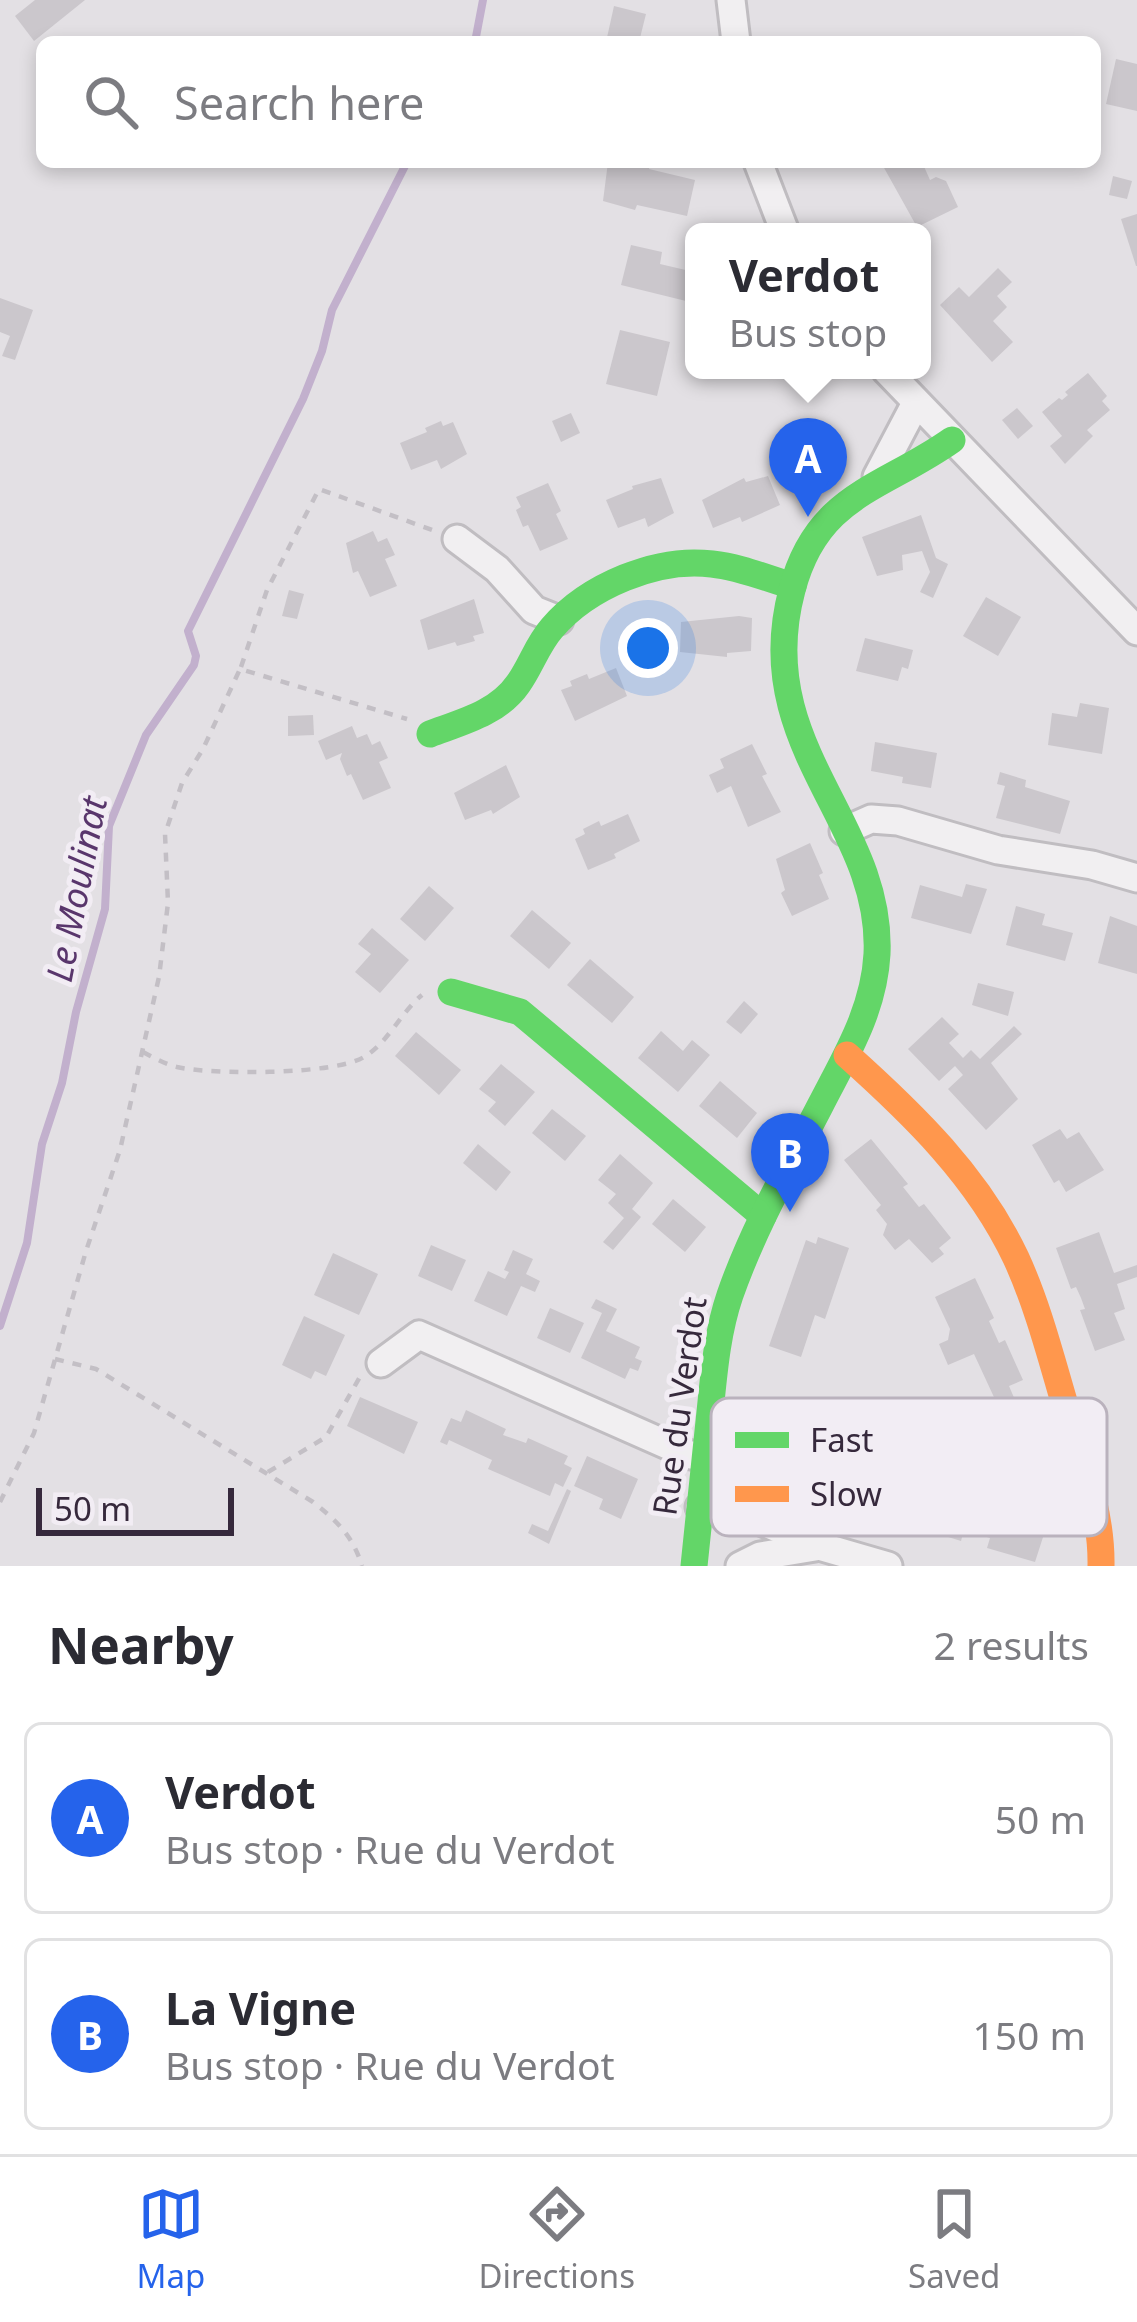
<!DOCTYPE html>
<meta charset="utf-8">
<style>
:root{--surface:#fff;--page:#f2f2f3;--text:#2b2b33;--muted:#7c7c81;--line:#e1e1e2;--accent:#2563eb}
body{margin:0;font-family:"Noto Sans",sans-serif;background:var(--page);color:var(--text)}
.scale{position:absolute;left:36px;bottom:30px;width:198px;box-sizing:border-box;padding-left:12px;border:6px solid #36293c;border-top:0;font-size:33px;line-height:42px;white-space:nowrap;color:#36293c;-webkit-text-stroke:9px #f2edf4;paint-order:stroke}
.you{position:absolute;left:648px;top:648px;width:42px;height:42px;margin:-30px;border:9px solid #fff;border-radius:50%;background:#1a73e8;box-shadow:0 0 0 18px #1a73e833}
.badge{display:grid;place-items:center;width:78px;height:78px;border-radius:50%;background:var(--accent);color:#fff;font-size:39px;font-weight:700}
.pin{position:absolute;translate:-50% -99px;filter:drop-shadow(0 3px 6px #0008)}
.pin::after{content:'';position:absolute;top:63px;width:42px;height:36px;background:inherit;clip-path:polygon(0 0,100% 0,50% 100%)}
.popup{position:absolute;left:685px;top:223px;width:246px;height:156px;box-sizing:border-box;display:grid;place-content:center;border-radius:18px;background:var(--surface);filter:drop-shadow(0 3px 9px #0005);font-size:39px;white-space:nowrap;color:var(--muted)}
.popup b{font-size:45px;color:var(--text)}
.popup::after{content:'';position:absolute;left:50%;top:100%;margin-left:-24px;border:24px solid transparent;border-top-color:var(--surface)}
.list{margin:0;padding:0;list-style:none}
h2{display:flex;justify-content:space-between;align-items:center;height:156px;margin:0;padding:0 48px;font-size:51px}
h2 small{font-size:39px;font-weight:400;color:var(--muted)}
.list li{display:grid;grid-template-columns:78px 1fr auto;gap:36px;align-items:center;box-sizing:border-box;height:192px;margin:0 24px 24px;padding:0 24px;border:3px solid var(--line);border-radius:18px}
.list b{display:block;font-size:45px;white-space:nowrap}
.list p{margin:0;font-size:39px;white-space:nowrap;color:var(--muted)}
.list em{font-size:39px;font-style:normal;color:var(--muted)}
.icon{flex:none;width:66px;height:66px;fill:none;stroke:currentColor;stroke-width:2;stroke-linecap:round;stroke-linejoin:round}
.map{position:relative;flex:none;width:1137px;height:1566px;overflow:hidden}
.search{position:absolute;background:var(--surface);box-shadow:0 6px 18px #0003;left:36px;right:36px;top:36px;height:132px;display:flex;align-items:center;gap:30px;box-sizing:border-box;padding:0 42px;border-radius:18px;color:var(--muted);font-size:45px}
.sheet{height:588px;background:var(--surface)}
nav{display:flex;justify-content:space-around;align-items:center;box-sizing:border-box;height:168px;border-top:3px solid var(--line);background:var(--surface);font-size:33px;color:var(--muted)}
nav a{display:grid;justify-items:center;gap:6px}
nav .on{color:var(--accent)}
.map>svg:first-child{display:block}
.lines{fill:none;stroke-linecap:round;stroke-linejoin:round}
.stream{stroke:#c2b0cd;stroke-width:8}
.building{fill:#cbc7cc}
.street-casing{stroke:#c0bdc1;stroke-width:33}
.path{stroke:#c3bfc5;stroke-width:4.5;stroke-dasharray:9 9;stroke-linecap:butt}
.street{stroke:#f1eff1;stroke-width:27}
.fast{stroke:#63d668;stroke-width:27}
.slow{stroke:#ff974d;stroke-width:27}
.labels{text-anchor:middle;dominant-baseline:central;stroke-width:10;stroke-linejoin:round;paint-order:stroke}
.street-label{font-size:33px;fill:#36293c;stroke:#f2edf4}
.water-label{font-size:36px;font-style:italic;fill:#59366c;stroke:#f2edf4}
.key{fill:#f2edf4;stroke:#bab2bd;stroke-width:3}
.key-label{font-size:33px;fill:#36293c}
</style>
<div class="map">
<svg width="1137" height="1566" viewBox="0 0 1137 1566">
<rect width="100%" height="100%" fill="#e3e0e4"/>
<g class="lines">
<g class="stream">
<polyline points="475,42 483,0"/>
<polyline points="0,1326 27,1243 42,1144 62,1083 76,1012 105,909 109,826 146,735 194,665 196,656 188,631 303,399 322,351 332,310 407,162"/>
</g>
</g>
<g class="building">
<polygon points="35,0 85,0 34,41 15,16"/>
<polygon points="614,6 646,14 639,42 606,42"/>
<polygon points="1116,59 1137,64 1137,111 1106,104"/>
<polygon points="608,162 651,162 649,169 695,180 687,216 637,205 635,210 603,201"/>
<polygon points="891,162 922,162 930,180 936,177 946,181 958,207 917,227 883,166"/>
<polygon points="1113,176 1132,181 1127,199 1109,195"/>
<polygon points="1137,214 1137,266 1136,266 1121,219"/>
<polygon points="631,245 662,252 660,264 694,272 686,301 621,285"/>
<polygon points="998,268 1012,282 997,296 1007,307 993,321 1013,342 992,362 940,305 959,287 969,297"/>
<polygon points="0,298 33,310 15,360 2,356 10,336 0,332"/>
<polygon points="620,330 670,342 657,396 606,384"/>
<polygon points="1088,373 1107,396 1102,401 1110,410 1087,430 1093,436 1065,464 1050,446 1062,436 1042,412 1059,398 1062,400 1068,395 1065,392"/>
<polygon points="1017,408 1033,426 1018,439 1002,420"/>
<polygon points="571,413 580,433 561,442 552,421"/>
<polygon points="441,421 443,426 453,422 467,454 441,469 437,460 411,470 400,443 427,432 425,428"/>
<polygon points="768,476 780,505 742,522 740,517 713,528 702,500 744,478 746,482"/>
<polygon points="661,478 674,513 648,527 645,518 618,528 606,500 633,489 632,486"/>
<polygon points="548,483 561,511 556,514 568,539 540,551 528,525 523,527 516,510 521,507 516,497"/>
<polygon points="921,515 936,558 948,564 933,598 920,592 930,572 922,551 902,555 903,570 877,576 862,537"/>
<polygon points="373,531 378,542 387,538 395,555 385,559 397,586 370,597 358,571 353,573 346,543"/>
<polygon points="289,590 304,594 297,619 282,616"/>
<polygon points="986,597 1021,617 998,656 963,636"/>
<polygon points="474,599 484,633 473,636 475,641 457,646 455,642 428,650 420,620"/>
<polygon points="739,616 752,618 751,651 727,653 727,657 680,652 681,622"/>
<polygon points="865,638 913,650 908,669 902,667 898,681 856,671"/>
<polygon points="616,668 627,696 575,721 561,690 572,686 570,681 587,674 589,679"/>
<polygon points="1080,703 1109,708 1102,754 1048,745 1052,713 1077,717"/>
<polygon points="313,715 314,735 288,736 288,716"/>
<polygon points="352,726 357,738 367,734 372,745 380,741 388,758 379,762 391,788 363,800 351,774 347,776 340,759 342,753 326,760 318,741"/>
<polygon points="875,742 937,753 931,788 902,783 903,777 871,771"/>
<polygon points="752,744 767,774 762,776 781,812 748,827 731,786 717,793 709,775 724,768 720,759"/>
<polygon points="506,765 520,797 493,814 491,810 465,820 454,793"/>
<polygon points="1000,772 1026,780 1025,787 1070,801 1060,834 996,818 1005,786 997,784"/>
<polygon points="628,814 640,841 614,854 616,858 588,870 575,839 585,834 583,829 599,821 601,826"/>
<polygon points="810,843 823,873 819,875 829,899 792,916 781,893 785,890 776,859"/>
<polygon points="966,884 987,889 971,934 911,918 920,885 962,897"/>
<polygon points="429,886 454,908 425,941 400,919"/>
<polygon points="1016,906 1045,914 1042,925 1073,933 1065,961 1006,945"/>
<polygon points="532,910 571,943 549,969 510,936"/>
<polygon points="1110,916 1137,926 1137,974 1098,963"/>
<polygon points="372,928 409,960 380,993 355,972 371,954 358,944"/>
<polygon points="590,959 634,997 612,1023 567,985"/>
<polygon points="978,983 1014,992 1008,1016 972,1005"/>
<polygon points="744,1001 758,1014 741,1034 726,1022"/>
<polygon points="942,1017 959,1034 949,1043 963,1058 971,1050 980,1059 1014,1026 1022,1034 991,1063 1018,1099 986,1130 948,1089 963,1075 955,1066 939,1081 908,1049"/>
<polygon points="661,1031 683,1051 692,1040 710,1055 678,1092 638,1058"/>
<polygon points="416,1032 461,1070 439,1095 395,1056"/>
<polygon points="501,1064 535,1092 505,1126 488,1111 496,1102 479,1089"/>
<polygon points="720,1081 757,1113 737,1138 699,1106"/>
<polygon points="552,1109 586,1136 565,1161 532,1133"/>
<polygon points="1060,1129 1067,1139 1079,1132 1104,1170 1066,1192 1059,1180 1054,1183 1032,1145"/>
<polygon points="871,1139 908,1184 903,1187 919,1207 924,1204 951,1238 939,1248 944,1254 932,1263 909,1239 895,1250 883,1235 887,1224 876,1210 881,1205 844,1160"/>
<polygon points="478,1144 511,1172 496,1191 463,1163"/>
<polygon points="620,1154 653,1183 632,1209 641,1217 613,1250 603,1242 624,1218 608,1203 616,1194 598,1180"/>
<polygon points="673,1199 706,1227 685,1252 652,1224"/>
<polygon points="1099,1232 1114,1273 1137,1265 1137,1277 1117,1284 1125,1309 1114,1313 1125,1340 1095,1351 1080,1310 1085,1309 1081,1298 1076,1287 1071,1289 1056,1248"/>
<polygon points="818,1237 849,1248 825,1319 815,1315 801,1357 769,1346 806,1240 816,1244"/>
<polygon points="431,1245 466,1260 452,1291 418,1276"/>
<polygon points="513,1250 533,1259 526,1274 540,1281 535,1292 521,1286 507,1316 474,1301 488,1271 505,1279 509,1272 504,1270"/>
<polygon points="333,1253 378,1274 359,1315 314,1295"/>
<polygon points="975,1278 994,1318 989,1321 999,1343 1005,1340 1023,1380 1009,1386 1015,1400 999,1408 974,1354 948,1365 939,1344 948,1340 950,1329 935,1297"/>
<polygon points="596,1299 617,1309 606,1331 640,1347 635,1358 642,1361 638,1371 630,1368 625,1379 581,1358 602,1313 591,1308"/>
<polygon points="550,1308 584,1323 570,1353 537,1338"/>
<polygon points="304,1316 345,1335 326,1376 315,1371 311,1379 282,1365"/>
<polygon points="360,1397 418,1422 404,1454 347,1426"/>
<polygon points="839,1408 851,1412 839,1454 880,1467 871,1499 830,1488 831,1485 763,1470 772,1437 826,1451"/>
<polygon points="466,1410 506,1429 503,1435 526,1443 528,1438 568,1456 564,1464 572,1468 563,1487 555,1483 550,1496 488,1469 492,1460 449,1440 447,1445 440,1442 451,1418 461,1422"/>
<polygon points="587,1456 638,1479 621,1519 599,1509 603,1499 574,1486"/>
<polygon points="996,1470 1010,1474 1000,1504 1029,1513 1025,1525 1045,1531 1035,1562 987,1548 990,1538 964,1530 961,1541 913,1526 927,1481 974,1496 977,1484 991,1488"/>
<polygon points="567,1489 571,1491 549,1544 528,1533 532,1524 548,1531"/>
</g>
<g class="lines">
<defs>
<g id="street">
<polyline points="731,0 736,42"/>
<polyline points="758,162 785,232"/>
<polyline points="886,370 1137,631"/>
<polyline points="877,477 916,403"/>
<polyline points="457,539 497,569 534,610 559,620"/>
<polyline points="844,831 871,819 898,821 998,850 1092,865 1137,878"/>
<polyline points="381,1363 419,1335 690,1455 705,1455"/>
<polyline points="700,1507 738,1511 819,1546 888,1566"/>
<polyline points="740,1566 760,1556 815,1547"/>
</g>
</defs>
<use href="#street" class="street-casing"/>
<g class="path">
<polyline points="241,667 267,590 319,489 435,531"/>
<path d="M143,1052c11,6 22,12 34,15 35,8 158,8 187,-10 24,-14 37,-45 58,-62"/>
<path d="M55,1359l41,10 217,133c24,19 40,34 49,64"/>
<polyline points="268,1472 326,1437 361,1375"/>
<polyline points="0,1502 34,1433 86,1251 120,1150 159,977 168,903 165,834 182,783 203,749 240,669 407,719"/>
</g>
<use href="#street" class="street"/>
<g class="fast">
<path d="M430,734c32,-12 68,-21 88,-50 13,-18 19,-39 34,-56 36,-42 105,-71 160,-64 28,3 54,14 81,22"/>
<polyline points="451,992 520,1012 763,1216"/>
<path d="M694,1566c5,-51 11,-103 16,-154 4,-39 7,-79 20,-117 23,-66 58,-127 90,-189 25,-49 54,-95 57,-152 6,-133 -127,-207 -85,-364 25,-96 91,-101 160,-150"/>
</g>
<path class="slow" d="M847,1055c66,59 131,122 169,203 23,50 36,104 52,157 15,49 34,98 33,151"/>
</g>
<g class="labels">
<g class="street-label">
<text transform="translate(679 1406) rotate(-82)">Rue du Verdot</text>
</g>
<g class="water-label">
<text transform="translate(76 889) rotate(-79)">Le Moulinat</text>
</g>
</g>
<rect x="711" y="1398" width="396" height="138" rx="18" class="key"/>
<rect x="735" y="1432" width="54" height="16" fill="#63d668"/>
<rect x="735" y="1486" width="54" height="16" fill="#ff974d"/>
<g class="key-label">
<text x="810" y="1452">Fast</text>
<text x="810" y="1506">Slow</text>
</g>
</svg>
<div class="scale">50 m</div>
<div class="you"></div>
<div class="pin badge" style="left:808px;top:517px">A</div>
<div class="popup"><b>Verdot</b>Bus stop</div>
<div class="pin badge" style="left:790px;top:1212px">B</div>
<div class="search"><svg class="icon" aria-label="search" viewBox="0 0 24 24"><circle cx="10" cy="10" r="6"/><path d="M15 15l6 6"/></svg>Search here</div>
</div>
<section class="sheet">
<h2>Nearby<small>2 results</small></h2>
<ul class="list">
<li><span class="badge">A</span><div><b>Verdot</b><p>Bus stop · Rue du Verdot</p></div><em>50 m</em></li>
<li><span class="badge">B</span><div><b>La Vigne</b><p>Bus stop · Rue du Verdot</p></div><em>150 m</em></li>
</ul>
</section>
<nav>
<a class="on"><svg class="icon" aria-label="map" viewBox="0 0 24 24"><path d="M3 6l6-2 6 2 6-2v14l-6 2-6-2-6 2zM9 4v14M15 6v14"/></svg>Map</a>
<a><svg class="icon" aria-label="directions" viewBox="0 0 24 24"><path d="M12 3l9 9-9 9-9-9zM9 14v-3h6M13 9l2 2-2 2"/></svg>Directions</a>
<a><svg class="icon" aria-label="saved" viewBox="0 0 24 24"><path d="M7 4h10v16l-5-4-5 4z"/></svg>Saved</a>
</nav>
